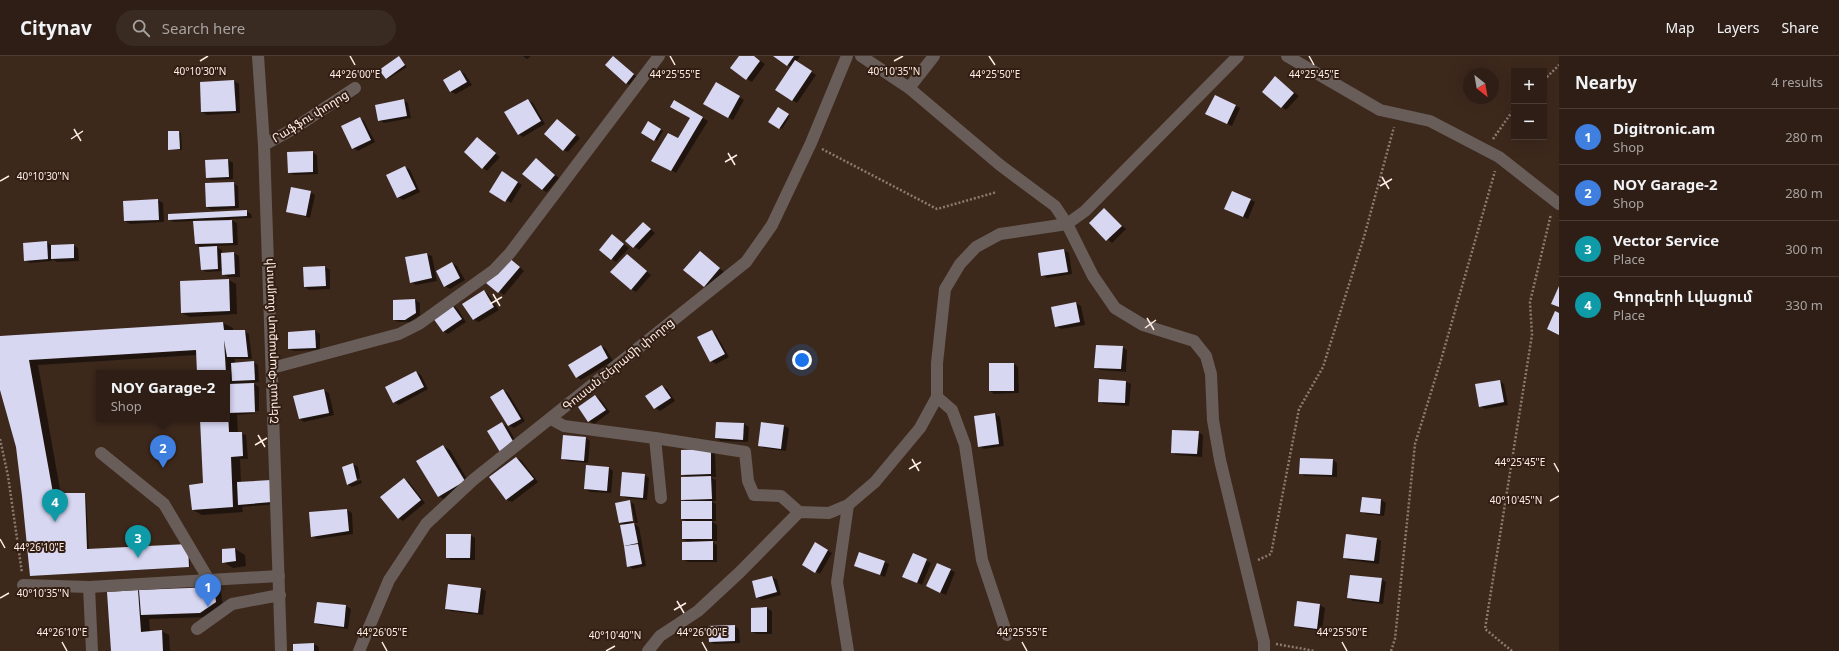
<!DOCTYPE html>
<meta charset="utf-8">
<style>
:root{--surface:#2e1e15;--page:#3a2b22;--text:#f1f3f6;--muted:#a7a2a0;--line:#493c34;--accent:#f09ab7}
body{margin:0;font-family:Georgia,"Noto Sans Armenian",serif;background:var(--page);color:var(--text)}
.controls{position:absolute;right:12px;top:12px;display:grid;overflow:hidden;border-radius:0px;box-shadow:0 4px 16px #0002}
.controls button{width:36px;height:36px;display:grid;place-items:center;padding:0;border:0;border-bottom:1px solid var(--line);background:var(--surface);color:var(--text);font:20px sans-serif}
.compass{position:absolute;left:1463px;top:12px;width:36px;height:36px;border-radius:50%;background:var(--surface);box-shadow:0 4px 16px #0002;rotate:149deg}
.you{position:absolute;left:802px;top:304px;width:14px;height:14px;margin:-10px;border:3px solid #fff;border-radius:50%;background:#1a73e8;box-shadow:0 0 0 6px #1a73e833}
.badge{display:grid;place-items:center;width:26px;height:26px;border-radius:50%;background:var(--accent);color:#fff;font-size:13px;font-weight:700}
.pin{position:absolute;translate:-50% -33px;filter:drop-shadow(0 1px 2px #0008)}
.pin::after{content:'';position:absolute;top:21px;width:14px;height:12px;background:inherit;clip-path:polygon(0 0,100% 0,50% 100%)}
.popup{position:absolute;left:96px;top:314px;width:134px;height:52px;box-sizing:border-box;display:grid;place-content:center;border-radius:0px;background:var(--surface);filter:drop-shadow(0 1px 3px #0005);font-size:13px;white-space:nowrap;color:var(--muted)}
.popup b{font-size:15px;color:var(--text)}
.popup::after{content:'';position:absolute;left:50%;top:100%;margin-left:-8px;border:8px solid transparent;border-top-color:var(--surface)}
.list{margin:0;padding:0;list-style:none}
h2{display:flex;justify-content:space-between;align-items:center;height:52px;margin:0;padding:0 16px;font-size:17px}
h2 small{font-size:13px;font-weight:400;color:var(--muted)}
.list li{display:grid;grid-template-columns:26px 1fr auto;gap:12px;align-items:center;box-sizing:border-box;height:56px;padding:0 16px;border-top:1px solid var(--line)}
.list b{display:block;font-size:15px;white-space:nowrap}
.list p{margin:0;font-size:13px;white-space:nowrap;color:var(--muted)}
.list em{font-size:13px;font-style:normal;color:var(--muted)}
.icon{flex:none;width:22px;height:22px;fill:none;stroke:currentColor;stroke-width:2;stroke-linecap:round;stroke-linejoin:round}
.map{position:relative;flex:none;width:1559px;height:595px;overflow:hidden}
header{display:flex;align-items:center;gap:24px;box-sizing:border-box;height:56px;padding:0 20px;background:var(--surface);border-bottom:1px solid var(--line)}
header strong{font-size:19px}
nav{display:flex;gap:22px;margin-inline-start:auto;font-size:14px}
.search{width:280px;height:36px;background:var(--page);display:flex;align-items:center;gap:10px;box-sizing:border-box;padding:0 14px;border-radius:22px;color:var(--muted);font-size:15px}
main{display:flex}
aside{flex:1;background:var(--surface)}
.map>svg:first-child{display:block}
.shadow{fill:#0007}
.building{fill:#d8d7f2}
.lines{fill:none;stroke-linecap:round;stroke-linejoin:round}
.path{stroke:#8d7a70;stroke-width:2.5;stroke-dasharray:2 2;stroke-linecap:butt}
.minor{stroke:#685d58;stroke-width:12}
.ticks{fill:none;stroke:#fdeee6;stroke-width:1.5}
.labels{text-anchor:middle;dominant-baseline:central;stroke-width:4;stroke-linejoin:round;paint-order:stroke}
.street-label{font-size:12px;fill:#fdeee6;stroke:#331e13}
.ticks-label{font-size:10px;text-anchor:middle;fill:#fdeee6;stroke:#331e13;stroke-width:4;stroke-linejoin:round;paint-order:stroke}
</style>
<header>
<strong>Citynav</strong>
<div class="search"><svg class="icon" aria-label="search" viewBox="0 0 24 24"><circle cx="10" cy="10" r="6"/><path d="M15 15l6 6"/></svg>Search here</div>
<nav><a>Map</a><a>Layers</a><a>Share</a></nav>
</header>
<main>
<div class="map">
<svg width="1559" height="595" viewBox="0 0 1559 595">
<rect width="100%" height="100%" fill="#3d281c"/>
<g class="shadow">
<polygon points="523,0 531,0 527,3"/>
<polygon points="740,0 753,0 765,8 752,26 747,23"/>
<polygon points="775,0 800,0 796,6 816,19 797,47 792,44 791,11"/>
<polygon points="613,1 638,22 631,30 626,27"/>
<polygon points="399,2 407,11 388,23 386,22"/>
<polygon points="460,15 465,18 472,29 456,38 451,36 444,25"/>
<polygon points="1275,22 1299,40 1286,54 1263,36"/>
<polygon points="234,25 239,28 240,57 207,59 202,56"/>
<polygon points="716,28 744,44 733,64 705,48"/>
<polygon points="403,44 408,47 411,62 384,67 379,64"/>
<polygon points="528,44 533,47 545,68 523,81 518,78"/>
<polygon points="674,45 708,65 676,117 653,104 678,83 691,62"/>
<polygon points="1236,50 1240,52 1232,70 1211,60"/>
<polygon points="778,52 790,60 782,73 769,65"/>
<polygon points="360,62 364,65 375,86 358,95 353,92"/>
<polygon points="557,64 580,82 568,96 563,94"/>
<polygon points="648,67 663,75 657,85 643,76"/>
<polygon points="169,76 181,77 182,94 169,93"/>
<polygon points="478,82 500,101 487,115 483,112"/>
<polygon points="312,96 317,99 318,118 294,119 289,116"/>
<polygon points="228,104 233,107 233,123 212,124 207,121"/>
<polygon points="541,107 559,122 547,136 542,134"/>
<polygon points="405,111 410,114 420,136 403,144 398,141"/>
<polygon points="502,117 522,129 511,147 491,135"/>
<polygon points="233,127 238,130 239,152 212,154 207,151"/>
<polygon points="310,136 315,139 310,162 287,155"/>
<polygon points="158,144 163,147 164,166 130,168 125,165 124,146"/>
<polygon points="1251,144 1255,146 1248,163 1230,155"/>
<polygon points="1104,153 1126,173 1112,187 1090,167"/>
<polygon points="246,155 251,158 252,162 229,163 237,167 238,189 215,190 222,194 222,198 234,197 239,200 240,221 228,221 223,218 223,215 206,216 202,213 200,191 196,188 194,165 174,166 169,163"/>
<polygon points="643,167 655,177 639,194 627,184"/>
<polygon points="613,180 629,192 616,206 600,194"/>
<polygon points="46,186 51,189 73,189 78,192 79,205 57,206 52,203 52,205 30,207 25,204"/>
<polygon points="1064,194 1069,197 1072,218 1047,222 1042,219"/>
<polygon points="700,196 724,216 709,233 704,230"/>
<polygon points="427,198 432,200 437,225 416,229 411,226"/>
<polygon points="627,199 651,219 636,236 631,233"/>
<polygon points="513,205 524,215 504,239 488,227"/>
<polygon points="452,207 457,210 465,224 450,233 445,230"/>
<polygon points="325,211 330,214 330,233 309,234 305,231"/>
<polygon points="229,224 236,228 237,258 190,261 182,257"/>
<polygon points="484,235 488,238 499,254 479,266 474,264 464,248"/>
<polygon points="415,244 420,247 420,259 410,266 399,266 394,264"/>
<polygon points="1076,247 1081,250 1085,269 1061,273 1056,270 1052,251"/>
<polygon points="453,250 457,252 466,266 448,278 443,275"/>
<polygon points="223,267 233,272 233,275 244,275 249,278 252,303 235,303 235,308 253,306 258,309 259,326 245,327 245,328 254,328 259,331 259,355 237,355 237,357 259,357 237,359 238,377 246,379 248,403 240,403 241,427 277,448 242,451 243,456 202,459 193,454 204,428 201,363 227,363 227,317 198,317 197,299 38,309 61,439 86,439 89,494 190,491 190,511 31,520 23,440 17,391 0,331 0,281"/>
<polygon points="315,275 320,278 320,294 294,295 289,293"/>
<polygon points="712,275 716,278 729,301 716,308 711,305"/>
<polygon points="601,290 606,293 613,305 581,324 577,321"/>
<polygon points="1122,291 1127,294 1126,316 1100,314 1095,311"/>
<polygon points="1014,308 1018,311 1019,337 994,338 990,335"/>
<polygon points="416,316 421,319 428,333 399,349 394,346"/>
<polygon points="1500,325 1504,328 1508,349 1485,353 1480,350"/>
<polygon points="1126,326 1131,328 1129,350 1104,348 1099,345"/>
<polygon points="662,330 667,333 675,345 660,355 655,352"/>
<polygon points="324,334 329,337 334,359 304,366 300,363"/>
<polygon points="503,334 508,337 525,365 514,372 509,369 492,341"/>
<polygon points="595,340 600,343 610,356 594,368 589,365"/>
<polygon points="995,358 1000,361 1004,390 984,393 979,390 975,361"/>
<polygon points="762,367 784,370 789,372 786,395 764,392 759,389"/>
<polygon points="502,368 507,370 519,390 501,395"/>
<polygon points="744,368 749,371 748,386 721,385 716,382"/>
<polygon points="1198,376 1203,379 1202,401 1176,399 1172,396"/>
<polygon points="586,382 590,385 588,407 567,405 562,402"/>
<polygon points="443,390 450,394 471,430 446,445 439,440 418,405"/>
<polygon points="682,395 715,397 716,421 710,421 716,424 716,445 711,445 716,448 716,465 711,465 717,469 717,485 710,485 717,489 717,506 688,506 683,503 690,487 683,483 688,466 682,463 688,446 682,443 689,422 682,418"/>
<polygon points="516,402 521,404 538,426 512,446 507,444 490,422"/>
<polygon points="1333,404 1337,407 1337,421 1305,420 1300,417"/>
<polygon points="353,408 358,411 360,422 350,426 350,428 361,424 362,427 352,431 347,428"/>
<polygon points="609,412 613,415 611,437 590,436 585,433"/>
<polygon points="644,419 649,422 647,444 626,442 621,439"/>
<polygon points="404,423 409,426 425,447 403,465 398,462"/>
<polygon points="1363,442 1381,444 1386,447 1384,460 1366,458 1361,455"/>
<polygon points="629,445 634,448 638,467 635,467 631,447 629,447 633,470 635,468 639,471 646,510 633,513 628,510 621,470 625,470 620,466"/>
<polygon points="347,454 352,457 353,478 317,483 312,480"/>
<polygon points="470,479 475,482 475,504 451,504 447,501"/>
<polygon points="1377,483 1381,485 1379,508 1348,504 1344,501"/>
<polygon points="816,487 832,497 820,518 803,508"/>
<polygon points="235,493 245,499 246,510 233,512 223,506"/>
<polygon points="913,499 931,507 922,529 908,523"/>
<polygon points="884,506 889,508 885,521 855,510"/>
<polygon points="950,514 955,516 946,539 932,533"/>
<polygon points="772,521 777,524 781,539 762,544 757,541"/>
<polygon points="1381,523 1386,526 1383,548 1353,545 1348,542"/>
<polygon points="449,529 481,533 486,535 483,559 450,555 446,553"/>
<polygon points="214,532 221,536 223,551 208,561 149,563 150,576 161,575 169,579 170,595 112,595 138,535"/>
<polygon points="1298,546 1320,549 1325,552 1322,575 1300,572 1295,569"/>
<polygon points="318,547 346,550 351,553 348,573 320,569 315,567"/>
<polygon points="752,552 767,552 772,555 772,578 757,578 752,576"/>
<polygon points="734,570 739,573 740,587 714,588 710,585"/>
<polygon points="314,588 319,591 319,595 294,595"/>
</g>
<g class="building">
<polygon points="399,0 405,9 386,23 379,14"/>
<polygon points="613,0 634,18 626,28 605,9"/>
<polygon points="739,0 754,0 760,5 746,24 730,12"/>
<polygon points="773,0 794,0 787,10"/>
<polygon points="795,4 812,15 792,45 775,34"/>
<polygon points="460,14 467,26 450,36 443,24"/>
<polygon points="1275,20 1294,37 1281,52 1262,36"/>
<polygon points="234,24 236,55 201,56 200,26"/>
<polygon points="716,26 740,40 728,62 703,48"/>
<polygon points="1215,39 1236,49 1227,68 1205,58"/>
<polygon points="404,43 407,60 378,65 375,49"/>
<polygon points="528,43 541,65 518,79 504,56"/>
<polygon points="674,44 703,61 671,115 651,105 668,77 678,82 690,62 670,51"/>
<polygon points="778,51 789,58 779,73 768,66"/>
<polygon points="360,61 371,84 352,93 341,70"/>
<polygon points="557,63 576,79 563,95 544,78"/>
<polygon points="648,65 661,73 654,85 641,77"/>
<polygon points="168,75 179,75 180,93 168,94"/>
<polygon points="477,81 496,97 482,113 464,96"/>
<polygon points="313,95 313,116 288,117 287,96"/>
<polygon points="536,102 555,119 542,134 522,118"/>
<polygon points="228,103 229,121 206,122 205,104"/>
<polygon points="405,110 416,133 397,142 386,119"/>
<polygon points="502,115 518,126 505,146 489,136"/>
<polygon points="234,126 235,150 206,151 205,127"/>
<polygon points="291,131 311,135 306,160 286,156"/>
<polygon points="1232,135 1251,143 1243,161 1224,153"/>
<polygon points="158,143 159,164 124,165 123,145"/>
<polygon points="1104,152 1122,170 1106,185 1089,167"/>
<polygon points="247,154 247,160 168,164 168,158"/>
<polygon points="232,164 233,187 195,188 193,165"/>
<polygon points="643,166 651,173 633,192 625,185"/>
<polygon points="612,178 624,188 611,204 599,194"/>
<polygon points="47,185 48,203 24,205 23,187"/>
<polygon points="74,188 74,202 51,203 51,189"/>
<polygon points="217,190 218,213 201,214 199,191"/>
<polygon points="1064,193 1068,216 1041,220 1038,197"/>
<polygon points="700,195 720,212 704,231 683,214"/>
<polygon points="234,196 235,218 222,219 221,197"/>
<polygon points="427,197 432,222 410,227 405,201"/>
<polygon points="627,198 647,215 631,234 610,216"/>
<polygon points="508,201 520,211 498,237 486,227"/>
<polygon points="452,206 460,222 444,231 436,215"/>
<polygon points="325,210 326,230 304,231 303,211"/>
<polygon points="229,223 230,255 181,257 180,225"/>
<polygon points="1559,230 1559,251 1551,248"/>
<polygon points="484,234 494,251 473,264 462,248"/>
<polygon points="415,243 416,257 405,264 393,264 393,244"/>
<polygon points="1076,246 1080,266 1055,271 1051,251"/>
<polygon points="452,249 462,263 443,276 433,262"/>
<polygon points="1555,255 1559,257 1559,279 1547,273"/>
<polygon points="223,266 224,274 245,274 248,301 227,301 224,284 226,317 197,317 196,294 29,304 53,437 85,437 87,493 188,488 189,511 30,520 22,440 16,391 0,334 0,280"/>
<polygon points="315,274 316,292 288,293 288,276"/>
<polygon points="712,274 725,298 710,306 697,281"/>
<polygon points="601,289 608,302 576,322 568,309"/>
<polygon points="1096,289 1123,290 1121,313 1094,312"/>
<polygon points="254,305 255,324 232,325 231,307"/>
<rect x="989" y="307" width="25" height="28"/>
<polygon points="416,315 424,331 393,347 385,331"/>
<polygon points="1099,323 1126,325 1125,347 1098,346"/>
<polygon points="1500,324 1504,346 1479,351 1475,328"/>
<polygon points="254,327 255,356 228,357 229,376 242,376 243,400 231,401 233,451 192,454 189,429 203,427 200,363 227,363 228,328"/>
<polygon points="662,329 671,342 654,353 645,340"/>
<polygon points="324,333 329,357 299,363 293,340"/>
<polygon points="503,333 521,363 508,370 490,341"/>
<polygon points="595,339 606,354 588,366 578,351"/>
<polygon points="995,357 999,388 978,391 974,360"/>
<polygon points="502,366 514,387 500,396 487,375"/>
<polygon points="716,366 744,367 743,384 715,382"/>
<polygon points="761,366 784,369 781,393 758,390"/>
<polygon points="1172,374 1199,375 1197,398 1171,397"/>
<polygon points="563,379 586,381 584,405 561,403"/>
<polygon points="443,389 465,425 438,441 416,405"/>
<polygon points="711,393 711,418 681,419 681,394"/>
<polygon points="516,401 534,423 506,444 489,421"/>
<polygon points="1300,402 1333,403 1332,419 1299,418"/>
<polygon points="353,407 357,424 347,429 342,411"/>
<polygon points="586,409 609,411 607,435 584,433"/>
<polygon points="622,416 645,418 643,442 620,440"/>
<polygon points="711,420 712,443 681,444 681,421"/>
<polygon points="404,422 421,444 398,463 380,441"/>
<polygon points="271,424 272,446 238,449 237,426"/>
<polygon points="1362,441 1381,443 1380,458 1360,456"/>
<polygon points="630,444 633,465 619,467 615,447"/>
<rect x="681" y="445" width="31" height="18"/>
<polygon points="347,453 349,475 311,481 309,456"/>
<rect x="682" y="465" width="30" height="18"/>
<polygon points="634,467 638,487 624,490 620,469"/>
<polygon points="446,478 471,478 470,502 446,502"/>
<polygon points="1346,478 1377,482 1374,505 1343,502"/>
<polygon points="713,485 713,504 682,504 682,486"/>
<polygon points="815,486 828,494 815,517 802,509"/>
<polygon points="638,488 642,508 627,511 624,490"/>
<polygon points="235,492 236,505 222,507 222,493"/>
<polygon points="859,496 885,505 880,519 854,510"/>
<polygon points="913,497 927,503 917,527 902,521"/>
<polygon points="937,507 951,513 940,537 926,530"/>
<polygon points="1350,519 1382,522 1379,546 1347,542"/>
<polygon points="772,520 777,536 756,542 752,525"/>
<polygon points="448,528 481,532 478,557 445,553"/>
<polygon points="214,531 216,546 200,557 141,559 139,534"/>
<polygon points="138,534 141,576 162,574 163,595 111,595 107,536"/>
<polygon points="1297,545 1320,548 1317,573 1294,570"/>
<polygon points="317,546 346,549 344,571 314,567"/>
<polygon points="767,551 767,576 751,576 751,552"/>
<polygon points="735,569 735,585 709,586 708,570"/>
<polygon points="314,587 314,595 293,595 293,588"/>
</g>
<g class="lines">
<g class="path">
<polyline points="1544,24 1559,9"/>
<polyline points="1493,83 1514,53"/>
<polyline points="822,93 937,153 997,136"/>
<polyline points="0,383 8,420 22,517"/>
<polyline points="1258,504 1271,498 1299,353 1323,311 1364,181 1394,71"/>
<polyline points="1276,588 1315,595"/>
<polyline points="1391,595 1395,583 1415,388 1441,304 1495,115"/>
<polyline points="1512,595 1485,573 1532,279 1530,246 1551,158"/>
</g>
<g class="minor">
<polyline points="258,0 264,89 281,595"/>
<polyline points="861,0 909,32 1000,109 1055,150 1067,168 1093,220 1115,252 1143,269 1194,285 1206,300 1211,318 1213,364 1220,404 1264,586 1264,595"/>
<polyline points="1287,0 1380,54 1430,65 1499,101 1559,148"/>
<polyline points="909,32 934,0"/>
<polyline points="264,89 293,73 355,32"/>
<polyline points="272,312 399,278 419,268 494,214 510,197 659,0"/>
<polyline points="937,341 952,354 965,389 982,504 1007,579"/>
<polyline points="551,363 564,370 655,382 745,396 748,425 754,439 781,440 799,456"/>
<polyline points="655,382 661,442"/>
<polyline points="101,397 164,448 209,524"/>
<polyline points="23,529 89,531 279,520"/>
<polyline points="89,531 92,595"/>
<polyline points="197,573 232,548 280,539"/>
<polyline points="359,595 389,524 426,468 473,424 746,206 772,169 811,87 847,0"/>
<polyline points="648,595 660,580 698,555 740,516 799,456 829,457 848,449 875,426 920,372 937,341 937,307 945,233 960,208 976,191 1000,178 1067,168 1085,155 1238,0"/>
<polyline points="848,595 837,526 848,449"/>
</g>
</g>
<path class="ticks" d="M350,0l5,9M670,0l5,9M989,0l6,9M1309,0l5,9M200,5l8,-5M894,5l9,-5M74,73l7,12M71,83l12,-8M728,97l7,12M725,106l12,-7M1382,121l7,12M0,125l9,-5M1380,130l12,-7M493,238l7,12M490,248l12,-7M1147,262l7,12M1145,272l11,-8M258,379l7,12M255,389l12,-7M912,403l7,12M1554,407l5,9M909,413l12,-7M1550,445l9,-5M0,483l5,9M0,542l9,-5M677,545l7,12M674,554l12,-7M62,586l5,9M382,586l5,9M702,586l5,9M1022,586l5,9M1342,586l5,9M606,595l9,-5"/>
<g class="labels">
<g class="street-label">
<text transform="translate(310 60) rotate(-32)">Րաֆֆու փողոց</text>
<text transform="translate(271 285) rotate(-92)">Շերամ-Փարաքար մայրուղի</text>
<text transform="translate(618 308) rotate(-39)">Գուսան Շերամի փողոց</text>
</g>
</g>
<g class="ticks-label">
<text x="200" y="19">40°10'30"N</text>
<text x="894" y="19">40°10'35"N</text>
<text x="355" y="22">44°26'00"E</text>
<text x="675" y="22">44°25'55"E</text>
<text x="995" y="22">44°25'50"E</text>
<text x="1314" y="22">44°25'45"E</text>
<text x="43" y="124">40°10'30"N</text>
<text x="1520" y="410">44°25'45"E</text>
<text x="1516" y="448">40°10'45"N</text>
<text x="39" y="495">44°26'10"E</text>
<text x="43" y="541">40°10'35"N</text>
<text x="62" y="580">44°26'10"E</text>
<text x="382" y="580">44°26'05"E</text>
<text x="702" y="580">44°26'00"E</text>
<text x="1022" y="580">44°25'55"E</text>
<text x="1342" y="580">44°25'50"E</text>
<text x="615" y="583">40°10'40"N</text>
</g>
</svg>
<div class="controls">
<button>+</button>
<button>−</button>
</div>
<svg class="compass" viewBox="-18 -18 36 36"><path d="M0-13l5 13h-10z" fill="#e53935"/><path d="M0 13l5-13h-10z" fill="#a7a2a0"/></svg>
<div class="you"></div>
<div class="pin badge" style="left:208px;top:551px;background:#3f7fe0">1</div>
<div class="pin badge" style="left:163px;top:412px;background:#3f7fe0">2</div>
<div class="popup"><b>NOY Garage-2</b>Shop</div>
<div class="pin badge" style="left:138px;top:502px;background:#0f9aa8">3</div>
<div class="pin badge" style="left:55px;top:466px;background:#0f9aa8">4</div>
</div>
<aside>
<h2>Nearby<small>4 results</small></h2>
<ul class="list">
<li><span class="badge" style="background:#3f7fe0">1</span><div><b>Digitronic.am</b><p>Shop</p></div><em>280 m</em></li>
<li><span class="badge" style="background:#3f7fe0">2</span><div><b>NOY Garage-2</b><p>Shop</p></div><em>280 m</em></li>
<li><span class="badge" style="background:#0f9aa8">3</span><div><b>Vector Service</b><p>Place</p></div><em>300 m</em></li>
<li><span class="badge" style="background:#0f9aa8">4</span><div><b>Գորգերի Լվացում</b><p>Place</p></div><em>330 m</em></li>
</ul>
</aside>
</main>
